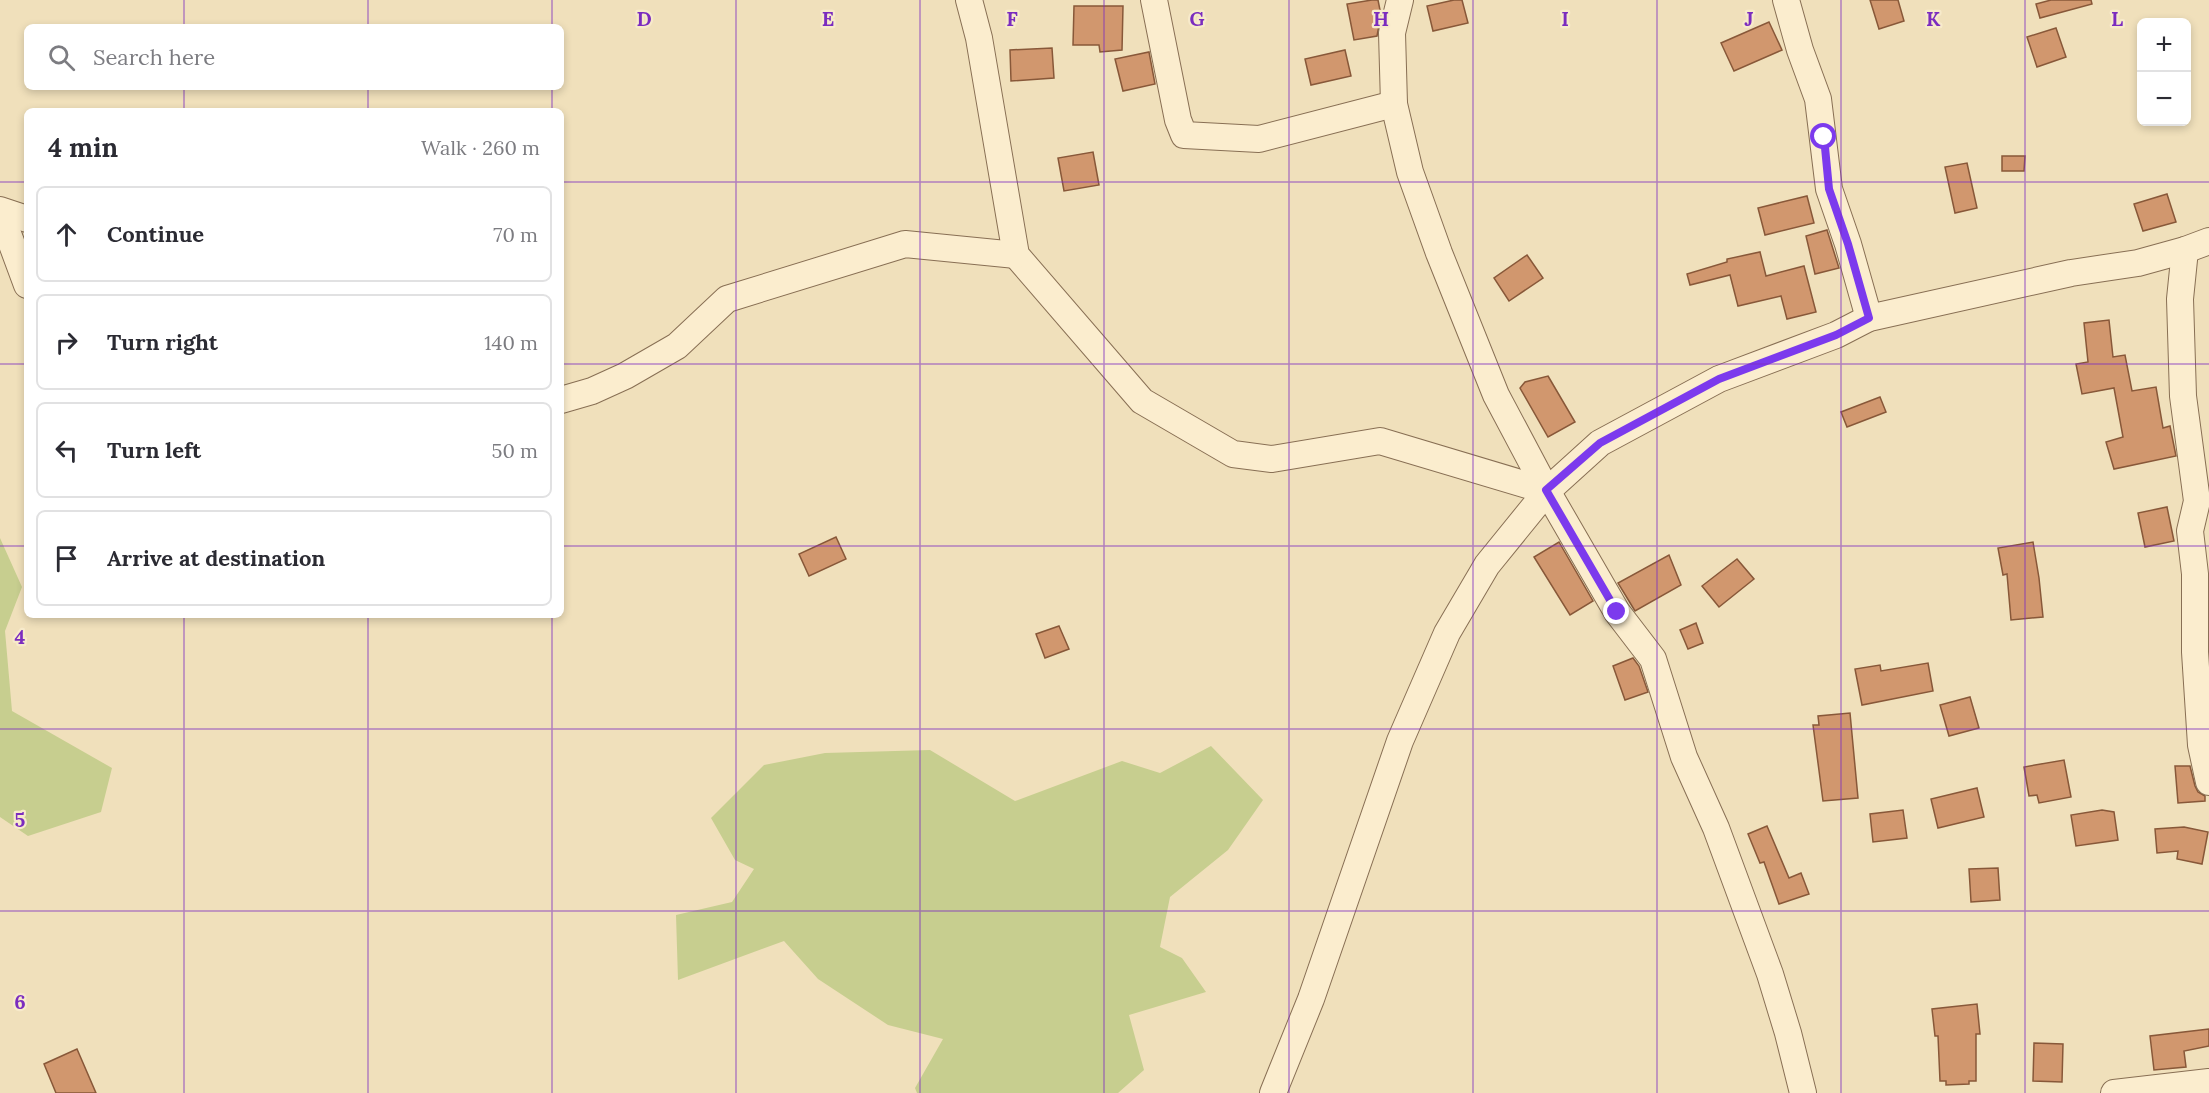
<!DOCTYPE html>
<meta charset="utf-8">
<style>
:root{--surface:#fff;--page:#f7f7f7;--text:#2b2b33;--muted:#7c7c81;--line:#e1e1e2}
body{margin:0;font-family:Lora,serif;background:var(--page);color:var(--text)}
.controls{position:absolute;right:18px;top:18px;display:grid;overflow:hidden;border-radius:9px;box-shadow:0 3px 9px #0003}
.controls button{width:54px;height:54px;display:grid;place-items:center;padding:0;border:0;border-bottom:2px solid var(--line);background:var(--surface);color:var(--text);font:30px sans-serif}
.stop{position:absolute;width:18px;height:18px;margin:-14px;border:4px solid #7c3aed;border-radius:50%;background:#fff}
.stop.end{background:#7c3aed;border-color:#fff;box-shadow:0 2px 6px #0008}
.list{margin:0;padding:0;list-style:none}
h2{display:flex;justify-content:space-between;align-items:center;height:78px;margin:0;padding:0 24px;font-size:26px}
h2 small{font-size:20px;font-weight:400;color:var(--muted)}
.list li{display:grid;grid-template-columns:39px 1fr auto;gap:18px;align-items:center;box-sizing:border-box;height:96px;margin:0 12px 12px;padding:0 12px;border:2px solid var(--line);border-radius:9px}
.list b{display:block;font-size:22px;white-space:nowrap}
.list em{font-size:20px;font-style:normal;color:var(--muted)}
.icon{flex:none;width:33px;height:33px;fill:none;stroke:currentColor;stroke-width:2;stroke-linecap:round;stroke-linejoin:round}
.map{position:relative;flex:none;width:2209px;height:1093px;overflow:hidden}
.search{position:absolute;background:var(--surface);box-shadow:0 3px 9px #0003;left:24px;top:24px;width:540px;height:66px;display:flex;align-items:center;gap:15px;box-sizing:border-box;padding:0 21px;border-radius:9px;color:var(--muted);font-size:22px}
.panel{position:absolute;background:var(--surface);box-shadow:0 3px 9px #0003;left:24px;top:108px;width:540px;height:510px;border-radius:9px}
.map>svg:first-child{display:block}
.green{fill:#c7ce8f}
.building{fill:#d1976e;stroke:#885839;stroke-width:1.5}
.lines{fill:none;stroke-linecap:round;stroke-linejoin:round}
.minor-casing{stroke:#886f54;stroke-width:28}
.minor{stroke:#fbedce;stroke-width:26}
.route{stroke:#7c3aed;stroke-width:8}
.grid{fill:none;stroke:#7b2cbf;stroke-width:1.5;stroke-opacity:0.55}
.grid-label{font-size:20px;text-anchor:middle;font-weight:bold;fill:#7b2cbf;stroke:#f7eacb;stroke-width:4.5;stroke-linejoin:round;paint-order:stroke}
</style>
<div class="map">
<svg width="2209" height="1093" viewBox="0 0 2209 1093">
<rect width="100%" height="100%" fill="#f0e0bb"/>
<g class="green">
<polygon points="0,538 22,587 5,631 12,711 112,768 101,812 28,836 0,817"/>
<polygon points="1211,746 1263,800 1228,850 1170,897 1160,947 1182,958 1206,992 1129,1015 1144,1070 1118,1093 917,1093 915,1088 943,1039 888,1025 818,979 784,941 678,980 676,915 732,902 754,869 735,860 711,818 764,765 825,753 930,750 1015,801 1122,761 1160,773"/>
</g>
<g class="building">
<polygon points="1372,0 1378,0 1381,15 1377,36 1354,40 1347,4"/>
<polygon points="1454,0 1462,0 1468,23 1433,31 1427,6"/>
<polygon points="1870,0 1898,0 1904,21 1879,29"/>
<polygon points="2051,0 2091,0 2092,4 2040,18 2036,4"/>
<polygon points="1074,6 1123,6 1122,50 1100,52 1099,45 1073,45"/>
<polygon points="1769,22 1782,50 1734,71 1721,43"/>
<polygon points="2056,28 2066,57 2037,67 2027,37"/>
<polygon points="1052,48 1054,78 1011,81 1010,50"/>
<polygon points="1345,50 1351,76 1311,85 1305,59"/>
<polygon points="1149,52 1155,84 1123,91 1115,59"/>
<polygon points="1093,152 1099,185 1064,191 1058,158"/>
<polygon points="2002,156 2025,156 2024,171 2002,171"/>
<polygon points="1967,163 1977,208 1955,213 1945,167"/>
<polygon points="2167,194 2176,222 2143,231 2134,204"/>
<polygon points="1807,196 1814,223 1765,235 1758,208"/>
<polygon points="1827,230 1839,268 1815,274 1806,236"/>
<polygon points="1760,252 1766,276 1804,266 1816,312 1787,319 1781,296 1738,306 1730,275 1690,285 1687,274 1727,262 1727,259"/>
<polygon points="1527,255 1543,278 1509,301 1494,278"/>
<polygon points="2109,320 2113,357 2125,355 2132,391 2156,387 2163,428 2170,426 2176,456 2114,469 2106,442 2123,437 2114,388 2082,394 2076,364 2088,362 2084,323"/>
<polygon points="1548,376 1575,422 1548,437 1520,388 1525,382"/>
<polygon points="1880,397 1886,412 1847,427 1841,412"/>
<polygon points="2167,507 2174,541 2145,547 2138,513"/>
<polygon points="836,537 846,559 809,576 799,554"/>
<polygon points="1559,542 1593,601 1570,615 1534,557"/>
<polygon points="2033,542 2039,578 2043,617 2011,620 2007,574 2003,575 1998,548"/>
<polygon points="1669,555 1681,585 1635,611 1618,583"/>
<polygon points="1737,559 1754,579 1719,607 1702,586"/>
<polygon points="1696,623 1703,643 1688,649 1680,630"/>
<polygon points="1059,626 1069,649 1045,658 1036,634"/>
<polygon points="1633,658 1639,666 1648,692 1625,700 1613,666"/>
<polygon points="1928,663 1933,691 1862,705 1855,669 1880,665 1881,671"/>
<polygon points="1970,697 1979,728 1949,736 1940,705"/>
<polygon points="1850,713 1858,798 1823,801 1813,725 1819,725 1818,716"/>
<polygon points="2064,760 2071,797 2039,803 2037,795 2029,796 2024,767"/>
<polygon points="2175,766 2190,766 2195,786 2198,792 2205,796 2205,801 2178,803"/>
<polygon points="1977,788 1984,817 1938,828 1931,799"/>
<polygon points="1903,810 1907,838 1873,842 1870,814"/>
<polygon points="2102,810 2114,812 2118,840 2076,846 2071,815"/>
<polygon points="1767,826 1789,878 1801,873 1809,894 1779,904 1764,862 1760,863 1748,834"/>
<polygon points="2184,827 2208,832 2202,864 2177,859 2178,851 2157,853 2155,829"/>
<polygon points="1998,868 2000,900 1971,902 1969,869"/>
<polygon points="1977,1004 1980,1034 1976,1034 1976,1081 1969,1081 1969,1084 1946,1085 1946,1081 1940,1081 1938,1036 1935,1036 1932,1009"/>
<polygon points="2209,1029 2209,1046 2184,1051 2186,1067 2154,1070 2150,1036"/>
<polygon points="2034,1043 2063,1044 2062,1082 2033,1081"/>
<polygon points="77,1049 96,1093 56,1093 44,1064"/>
</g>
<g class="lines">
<defs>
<g id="minor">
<polyline points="969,0 979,38 1016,255 1142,401 1233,454 1272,459 1380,441 1547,491"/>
<polyline points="1154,0 1178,120 1184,135 1259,139 1394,104"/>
<polyline points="1400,0 1392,33 1394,104 1410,172 1439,253 1496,395 1547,491 1617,612 1653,659 1684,757 1716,828 1770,974 1788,1033 1803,1093"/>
<polyline points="1786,0 1800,50 1818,99 1829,189 1848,244 1869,318"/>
<polyline points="0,210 27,219"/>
<polyline points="0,212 27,285"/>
<polyline points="2185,250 2180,299 2183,396 2197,501 2190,531 2195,574 2195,652 2201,745 2209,782"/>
<polyline points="561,400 592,391 625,376 677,346 727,299 905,244 1016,255"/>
<polyline points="1273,1093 1311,999 1400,741 1447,633 1487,565 1547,491 1600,443 1719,379 1836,335 1869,318 2071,273 2138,263 2185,250 2209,241"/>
<polyline points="2114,1093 2209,1082"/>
</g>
</defs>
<use href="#minor" class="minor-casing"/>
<use href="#minor" class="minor"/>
</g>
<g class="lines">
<polyline class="route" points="1617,612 1546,490 1600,443 1719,379 1836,335 1869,318 1848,244 1829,189 1824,137"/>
</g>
<path class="grid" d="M184,0v27M368,0v27M552,0v27M736,0v1093M920,0v1093M1104,0v1093M1289,0v1093M1473,0v1093M1657,0v1093M1841,0v1093M2025,0v1093M184,87v24M368,87v24M552,87v24M0,182h27M561,182h1648M0,364h27M561,364h1648M0,546h27M561,546h1648M184,615v478M368,615v478M552,615v478M0,729h2209M0,911h2209"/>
<g class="grid-label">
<text x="644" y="26">D</text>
<text x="828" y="26">E</text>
<text x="1012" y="26">F</text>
<text x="1197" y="26">G</text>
<text x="1381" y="26">H</text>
<text x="1565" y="26">I</text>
<text x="1749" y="26">J</text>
<text x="1933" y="26">K</text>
<text x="2117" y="26">L</text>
<text x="20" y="644">4</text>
<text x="20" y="827">5</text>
<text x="20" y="1009">6</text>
</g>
</svg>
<div class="controls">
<button>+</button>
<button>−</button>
</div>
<div class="stop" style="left:1824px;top:137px"></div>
<div class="stop end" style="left:1617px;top:612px"></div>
<div class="search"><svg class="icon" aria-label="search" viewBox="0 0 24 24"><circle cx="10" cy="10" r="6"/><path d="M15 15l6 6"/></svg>Search here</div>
<section class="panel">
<h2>4 min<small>Walk · 260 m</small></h2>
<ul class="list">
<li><svg class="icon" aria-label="ahead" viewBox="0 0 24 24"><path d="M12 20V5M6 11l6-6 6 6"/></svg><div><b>Continue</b></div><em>70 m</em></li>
<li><svg class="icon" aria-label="right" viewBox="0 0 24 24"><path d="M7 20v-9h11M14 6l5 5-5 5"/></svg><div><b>Turn right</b></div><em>140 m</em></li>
<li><svg class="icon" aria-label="left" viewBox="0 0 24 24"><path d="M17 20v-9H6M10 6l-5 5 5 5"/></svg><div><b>Turn left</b></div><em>50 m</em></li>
<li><svg class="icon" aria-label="arrive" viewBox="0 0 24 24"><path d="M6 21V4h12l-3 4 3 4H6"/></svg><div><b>Arrive at destination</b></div></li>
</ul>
</section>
</div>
